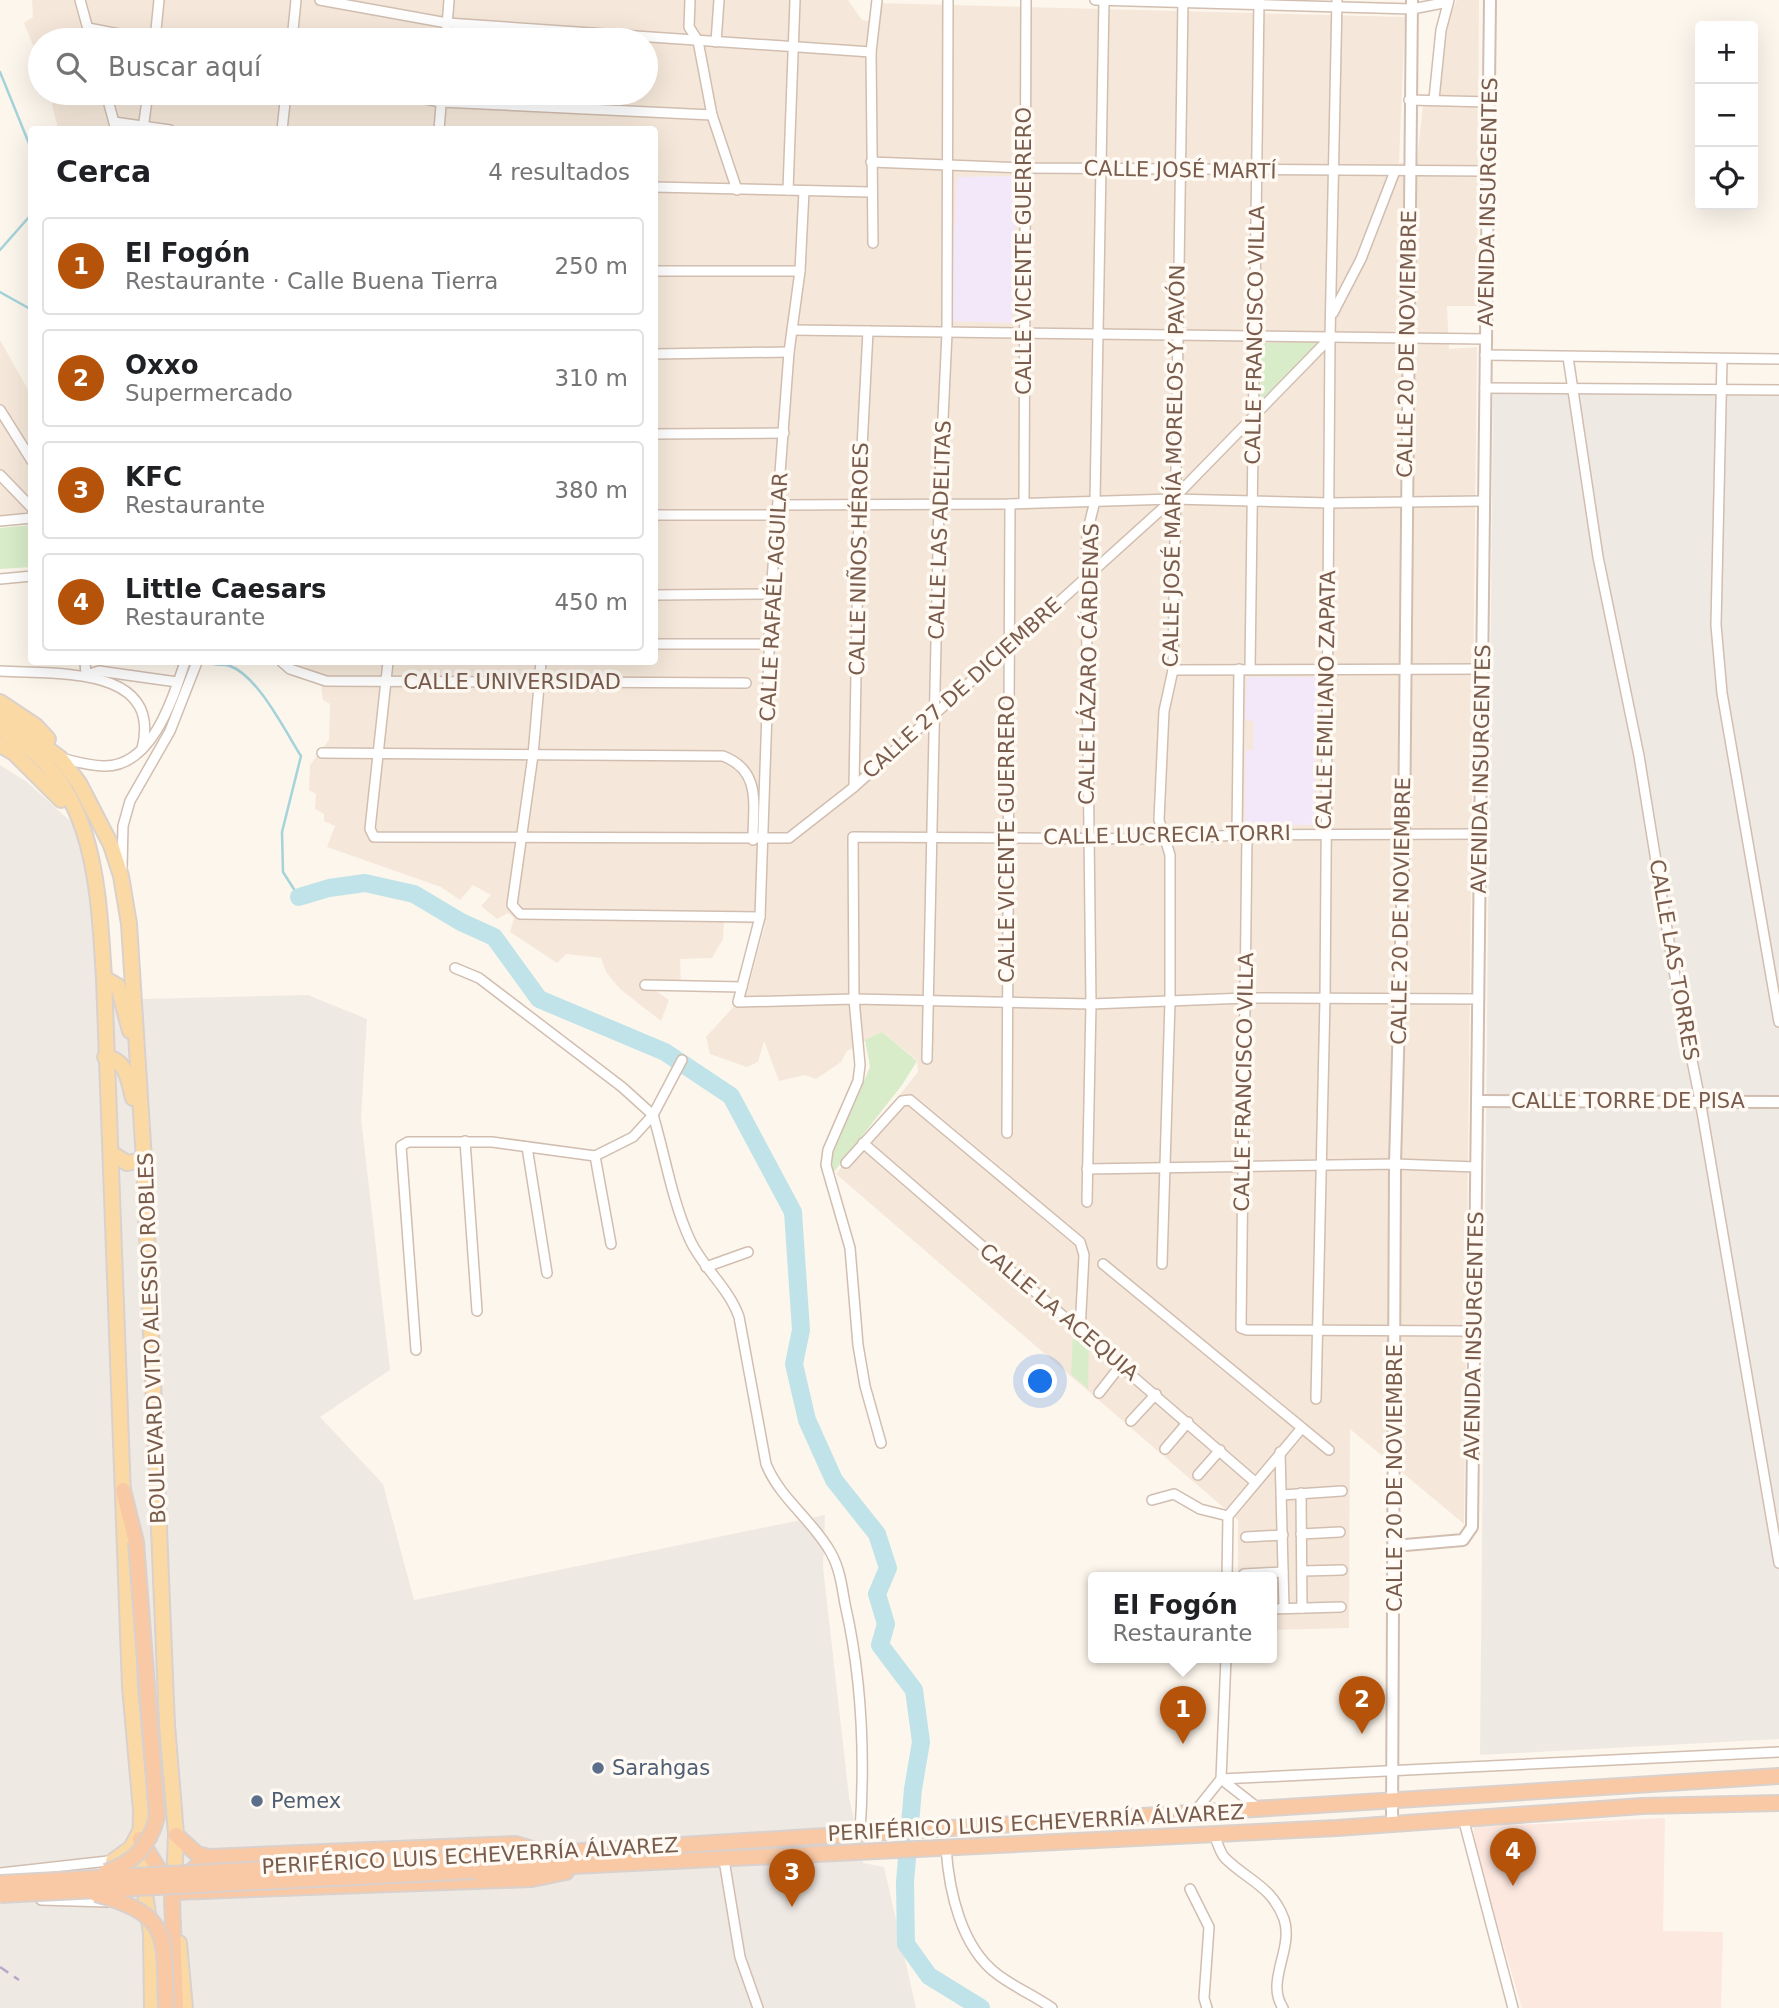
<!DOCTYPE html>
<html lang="es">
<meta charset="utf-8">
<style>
:root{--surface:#fff;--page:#f2f2f2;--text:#202124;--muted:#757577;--line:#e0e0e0;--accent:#b45309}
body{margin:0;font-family:"DejaVu Sans",sans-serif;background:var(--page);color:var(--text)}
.controls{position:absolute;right:21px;top:21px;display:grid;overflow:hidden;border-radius:7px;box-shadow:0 7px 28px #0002}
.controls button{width:63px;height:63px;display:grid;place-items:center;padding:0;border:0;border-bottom:2px solid var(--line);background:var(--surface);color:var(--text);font:35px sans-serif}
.you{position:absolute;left:1041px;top:1382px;width:24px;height:24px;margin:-18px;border:5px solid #fff;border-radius:50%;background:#1a73e8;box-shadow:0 0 0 10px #1a73e833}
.badge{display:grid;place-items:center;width:46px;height:46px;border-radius:50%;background:var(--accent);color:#fff;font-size:23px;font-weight:700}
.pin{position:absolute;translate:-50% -58px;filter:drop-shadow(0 2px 4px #0008)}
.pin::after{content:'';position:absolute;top:37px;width:24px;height:21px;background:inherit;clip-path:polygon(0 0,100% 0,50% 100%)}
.popup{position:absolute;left:1088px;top:1572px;width:189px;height:91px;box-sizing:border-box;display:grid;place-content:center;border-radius:7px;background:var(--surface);filter:drop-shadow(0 2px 5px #0005);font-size:23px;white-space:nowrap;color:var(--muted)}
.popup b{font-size:26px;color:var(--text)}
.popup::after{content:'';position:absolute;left:50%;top:100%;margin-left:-14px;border:14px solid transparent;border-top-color:var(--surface)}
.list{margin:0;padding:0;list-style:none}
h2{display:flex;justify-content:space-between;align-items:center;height:91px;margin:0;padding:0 28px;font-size:30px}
h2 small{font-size:23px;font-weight:400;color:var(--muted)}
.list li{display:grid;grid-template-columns:46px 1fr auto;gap:21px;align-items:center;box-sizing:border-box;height:98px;margin:0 14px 14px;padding:0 14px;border:2px solid var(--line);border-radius:7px}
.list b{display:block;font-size:26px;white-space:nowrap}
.list p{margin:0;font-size:23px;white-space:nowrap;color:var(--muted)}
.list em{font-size:23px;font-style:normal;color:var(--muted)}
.icon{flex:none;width:38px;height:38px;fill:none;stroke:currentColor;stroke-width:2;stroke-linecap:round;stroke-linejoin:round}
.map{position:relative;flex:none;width:1779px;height:2008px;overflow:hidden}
.search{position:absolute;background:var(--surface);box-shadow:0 7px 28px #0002;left:28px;top:28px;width:630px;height:77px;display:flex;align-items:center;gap:18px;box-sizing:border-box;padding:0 24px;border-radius:38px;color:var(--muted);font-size:26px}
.panel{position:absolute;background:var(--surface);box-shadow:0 7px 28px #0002;left:28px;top:126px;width:630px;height:539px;border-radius:7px}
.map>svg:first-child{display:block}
.residential{fill:#f5e8da}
.commercial{fill:#fde8e0}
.industrial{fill:#efe9e4}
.education{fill:#f3e8fa}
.green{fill:#d8ecc9}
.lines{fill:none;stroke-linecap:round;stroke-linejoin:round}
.stream{stroke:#a5d3da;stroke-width:2.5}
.river{stroke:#bfe3e8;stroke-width:18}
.minor-casing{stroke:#d1beb0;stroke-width:12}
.tertiary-casing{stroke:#d1beb0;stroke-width:14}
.primary-casing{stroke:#dad1cd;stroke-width:18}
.trunk-casing{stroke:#dad1cd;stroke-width:18}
.minor{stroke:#fff;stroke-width:9}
.tertiary{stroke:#fff;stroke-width:10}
.primary{stroke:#fbd9a5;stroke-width:14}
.trunk{stroke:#f9c8a4;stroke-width:14}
.rail{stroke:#b9a8c9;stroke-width:2.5;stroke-dasharray:10 7;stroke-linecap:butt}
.trunk-bridge-casing{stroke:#dad1cd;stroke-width:18;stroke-linecap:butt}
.trunk-bridge{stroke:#f9c8a4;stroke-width:14}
.service-dot{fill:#5c6f8a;stroke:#fffaf3;stroke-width:2.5}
.labels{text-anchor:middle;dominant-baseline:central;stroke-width:7;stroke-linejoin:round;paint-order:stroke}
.street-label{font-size:21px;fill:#7a5c4d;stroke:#fffaf3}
.service-label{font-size:21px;fill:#4e5e75;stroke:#fffaf3;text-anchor:start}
</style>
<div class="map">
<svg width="1779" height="2008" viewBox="0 0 1779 2008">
<rect width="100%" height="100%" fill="#fdf6ec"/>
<g class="residential">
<polygon points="32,0 848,0 862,20 878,23 877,3 1405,17 1399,163 1417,162 1423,105 1436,105 1446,21 1457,0 1479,0 1477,306 1447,306 1449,349 1477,347 1464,1524 1350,1429 1349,1628 1272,1630 1272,1578 1238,1578 1238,1520 836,1174 918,1072 917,1060 882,1032 847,1051 841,1062 816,1079 805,1075 779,1081 764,1041 758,1062 747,1067 710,1054 706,1037 747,992 765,925 724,922 723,939 712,958 680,959 681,984 652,988 669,1000 661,1021 620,989 606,972 601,958 566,954 557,963 510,932 514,918 508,913 497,919 481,906 491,895 473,885 460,900 441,887 327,847 335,826 324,821 324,814 315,809 316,794 309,790 310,765 329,740 330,704 323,700 321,685 309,670 293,662 654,662 654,130 67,129 58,128 52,105 55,93 646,93 646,40 40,40 40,63 24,23 33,17"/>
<polygon points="0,340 31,395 31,514 0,515"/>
</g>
<polygon class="commercial" points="1665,1818 1663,1931 1723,1932 1721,2008 1522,2008 1475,1848 1474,1827"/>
<g class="industrial">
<polygon points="1779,389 1779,1739 1480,1755 1493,393"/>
<polygon points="0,765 27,782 79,829 92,868 102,1000 308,995 367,1019 361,1118 390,1370 320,1417 383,1484 414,1600 825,1515 823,1567 849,1797 863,1863 884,1867 916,2008 0,2008"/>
</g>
<g class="education">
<polygon points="1017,176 1012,323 950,321 957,177"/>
<polygon points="1247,677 1317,677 1315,825 1245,825 1246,751 1253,750 1254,721 1245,720"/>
</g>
<g class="green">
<polygon points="1319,342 1260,401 1260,343"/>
<polygon points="31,525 31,567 0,569 0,528"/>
<polygon points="882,1032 917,1061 902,1085 833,1173 828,1165 870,1067 865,1040"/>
<polygon points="1073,1334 1089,1348 1088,1389 1071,1374"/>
</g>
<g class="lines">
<g class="stream">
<polyline points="0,72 32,151"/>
<polyline points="0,250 29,217 32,206"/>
<polyline points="0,292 32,310"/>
<path d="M209,662c7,5 13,1 21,4 28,10 55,65 71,90l-19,76 1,40 16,25"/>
</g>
<polyline class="river" points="299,897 329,888 365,883 414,894 461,922 494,937 539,999 665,1052 731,1096 793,1212 801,1330 794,1364 807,1420 834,1480 877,1534 888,1568 877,1594 886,1624 880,1645 914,1690 921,1742 913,1789 905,1882 906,1944 929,1976 981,2008"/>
<defs>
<g id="minor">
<polyline points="80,0 91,40"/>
<polyline points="320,0 447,23 871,52"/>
<polyline points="690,0 689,27 698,41 712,115 737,190"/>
<polyline points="1095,0 1412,9 1448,2"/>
<polyline points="88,28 150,40"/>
<polyline points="155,40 159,0"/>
<polyline points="292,40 296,0"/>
<polyline points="446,40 449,0"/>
<polyline points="716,42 719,0"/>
<polyline points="106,93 116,130"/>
<polyline points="395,93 441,102 712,115"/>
<polyline points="1434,99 1441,30 1449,0"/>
<polyline points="1409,100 1489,102"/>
<polyline points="114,122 170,130"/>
<polyline points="143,129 148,93"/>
<polyline points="282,130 286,93"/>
<polyline points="439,130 442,93"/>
<polyline points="871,162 1024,168 1488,171"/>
<polyline points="654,187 870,192"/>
<polyline points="788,190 795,0"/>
<polyline points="804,191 800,271 789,352 771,594 760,917 738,1002 854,999 1091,1004 1246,998 1478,999"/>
<polyline points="873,243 871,52 877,0"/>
<polyline points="654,271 800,271"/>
<polyline points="1333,313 1361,259 1395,171"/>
<polyline points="793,330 1486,339"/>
<polyline points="654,354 789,352"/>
<polyline points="1485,355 1779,359"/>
<polyline points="1568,357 1598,557 1639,756 1673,966 1700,1100 1779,1563"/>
<polyline points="1722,360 1716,625 1722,693 1779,1022"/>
<polyline points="1485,388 1779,390"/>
<polyline points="0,410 32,461"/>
<polyline points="654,434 784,433"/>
<polyline points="0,475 32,508"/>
<polyline points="1024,503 1026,0"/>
<polyline points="779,505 1010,504 1173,499 1329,503 1484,501"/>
<polyline points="654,515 778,515"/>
<polyline points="0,521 32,518"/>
<polyline points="0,579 32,576"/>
<polyline points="654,595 771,594"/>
<polyline points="654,644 769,644"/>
<polyline points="85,662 86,675"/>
<polyline points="282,662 290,669 326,681 746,683"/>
<polyline points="388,662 370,829 374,837 789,838 854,787 1173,499 1330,338"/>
<polyline points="541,662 533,755 512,905 520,914 760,917"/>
<polyline points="1250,669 1259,0"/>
<polyline points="1173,670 1482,669"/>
<path d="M0,671c54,4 163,-7 142,78"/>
<polyline points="86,675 99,671 177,682"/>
<path d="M322,753l401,3c39,15 30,49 30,84"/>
<path d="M60,758c14,3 29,8 43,8 49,2 70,-68 82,-104"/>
<polyline points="854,787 859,506 868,331"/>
<polyline points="1237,835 1239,669"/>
<polyline points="1247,835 1241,1328 1247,1330 1474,1331"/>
<polyline points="122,868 123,826 130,801 170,731 197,662"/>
<polyline points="455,968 479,978 622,1087 653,1115"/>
<polyline points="645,985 742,987"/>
<polyline points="927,1059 939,504 947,333 948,0"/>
<path d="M653,1115c12,40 19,86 37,125 13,28 39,48 49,77l27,147c14,35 47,56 65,89 9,16 11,34 14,51 17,74 20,153 15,228"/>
<polyline points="1007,1133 1010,504"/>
<polyline points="465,1141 477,1311"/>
<polyline points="863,1143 1255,1482"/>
<polyline points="527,1147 547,1273"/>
<polyline points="595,1156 611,1244"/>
<polyline points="846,1163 902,1101 910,1100 1080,1242 1084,1255 1080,1331"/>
<polyline points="1087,1169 1395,1164 1476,1167"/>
<polyline points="1087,1202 1091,1004 1086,575 1087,533 1095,501 1104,0"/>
<polyline points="1103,1264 1329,1450"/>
<polyline points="1162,1264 1170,1001 1170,855 1159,820 1164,711 1173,670 1183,0"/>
<polyline points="706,1267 748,1252"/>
<polyline points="416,1350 401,1146 408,1142 492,1142 595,1156 633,1137 653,1115 682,1060"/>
<polyline points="1099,1393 1121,1365"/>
<polyline points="1316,1399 1325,999 1330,338 1337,0"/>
<polyline points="1131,1421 1156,1394"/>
<polyline points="881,1443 865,1386 858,1345 850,1248 826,1165 828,1150 858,1081 860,1065 854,999 853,837 1166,839 1237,835 1480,834"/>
<polyline points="1165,1449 1188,1422"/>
<polyline points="1280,1452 1284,1608"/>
<polyline points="1198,1475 1220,1450"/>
<polyline points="1301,1493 1302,1608"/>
<polyline points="1282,1495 1342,1491"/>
<polyline points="1152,1500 1174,1494 1200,1509 1228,1516"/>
<polyline points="1301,1534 1340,1532"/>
<polyline points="1246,1537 1283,1535"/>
<polyline points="1302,1571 1342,1570"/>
<polyline points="1244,1574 1283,1572"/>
<polyline points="1227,1578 1228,1516 1301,1429"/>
<polyline points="1272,1609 1341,1607"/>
<polyline points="1221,1779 1779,1752"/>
<polyline points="1221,1779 1258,1808"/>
<polyline points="1193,1814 1221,1779 1226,1658"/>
<polyline points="1463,1818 1513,2008"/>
<path d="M1214,1834c3,7 6,19 11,24 22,22 47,28 59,61 10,30 -19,62 -1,89"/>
<path d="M946,1848c3,43 15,99 51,126 17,13 38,22 55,34"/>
<polyline points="724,1860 740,1957 758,2008"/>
<polyline points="0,1873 117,1860"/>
<polyline points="1190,1889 1209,1927 1204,1998 1207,2008"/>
<polyline points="41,1900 107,1902"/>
</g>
<g id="tertiary">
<polyline points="1477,1101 1779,1102"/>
<polyline points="1394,1546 1463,1540 1472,1527 1490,0"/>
<polyline points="1392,1823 1395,1164 1404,834 1412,0"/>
</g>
<g id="primary">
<polyline points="0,702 36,726 48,739"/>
<polyline points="0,714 60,758 79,783 111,845 121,876 129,924 144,1160 167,1725 176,1834 174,1885"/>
<path d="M0,729c96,50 98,156 104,249l26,709 11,123 -1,50 11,74 1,74"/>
<polyline points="0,745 14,753 61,800"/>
<polyline points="104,978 118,986 130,1031"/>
<path d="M105,1057c22,3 23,22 28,41"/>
<polyline points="111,1153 127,1163 144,1160"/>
<polyline points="113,1861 131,1848 139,1833"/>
<polyline points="179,1943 185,2008"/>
</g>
<g id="trunk">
<polyline points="123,1490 136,1542"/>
<polyline points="176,1835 197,1854 209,1857 489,1845 516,1844 536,1850"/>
<polyline points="140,1839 167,1883"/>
<polyline points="474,1858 1779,1776"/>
<polyline points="474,1871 1337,1828 1642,1806 1779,1803"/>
<polyline points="173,1892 532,1879 566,1872"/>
<polyline points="176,2008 172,1899 180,1880 209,1857"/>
</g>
</defs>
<use href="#minor" class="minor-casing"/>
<use href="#tertiary" class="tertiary-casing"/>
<use href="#primary" class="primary-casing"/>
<use href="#trunk" class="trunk-casing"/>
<use href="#minor" class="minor"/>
<use href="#tertiary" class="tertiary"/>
<use href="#primary" class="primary"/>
<use href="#trunk" class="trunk"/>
<polyline class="rail" points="0,1967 19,1980"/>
<defs>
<g id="trunk-bridge">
<path d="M106,1872c28,-10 43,-25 51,-55l-21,-275"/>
<polyline points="0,1883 474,1858"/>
<path d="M96,1894c78,22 67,43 70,114"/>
<polyline points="0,1895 474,1871"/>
</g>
</defs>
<use href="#trunk-bridge" class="trunk-bridge-casing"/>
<use href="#trunk-bridge" class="trunk-bridge"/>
</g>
<g class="service-dot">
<circle cx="598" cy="1768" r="7"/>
<circle cx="257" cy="1801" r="7"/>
</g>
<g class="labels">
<g class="street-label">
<text transform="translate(1180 170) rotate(1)">CALLE JOSÉ MARTÍ</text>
<text transform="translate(1488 202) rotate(-89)">AVENIDA INSURGENTES</text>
<text transform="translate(1024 251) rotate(-90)">CALLE VICENTE GUERRERO</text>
<text transform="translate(1255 335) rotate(-89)">CALLE FRANCISCO VILLA</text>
<text transform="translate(1407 344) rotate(-89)">CALLE 20 DE NOVIEMBRE</text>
<text transform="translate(1174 466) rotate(-89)">CALLE JOSÉ MARÍA MORELOS Y PAVÓN</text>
<text transform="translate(940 530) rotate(-88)">CALLE LAS ADELITAS</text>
<text transform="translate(859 559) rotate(-89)">CALLE NIÑOS HÉROES</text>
<text transform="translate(774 597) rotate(-87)">CALLE RAFAÉL AGUILAR</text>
<text transform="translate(1089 664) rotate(-89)">CALLE LÁZARO CÁRDENAS</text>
<text x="512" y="682">CALLE UNIVERSIDAD</text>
<text transform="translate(962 688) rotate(-42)">CALLE 27 DE DICIEMBRE</text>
<text transform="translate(1326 700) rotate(-89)">CALLE EMILIANO ZAPATA</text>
<text transform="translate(1481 769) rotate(-89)">AVENIDA INSURGENTES</text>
<text transform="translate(1167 835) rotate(-1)">CALLE LUCRECIA TORRI</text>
<text transform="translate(1007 839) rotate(-90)">CALLE VICENTE GUERRERO</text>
<text transform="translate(1401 911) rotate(-89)">CALLE 20 DE NOVIEMBRE</text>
<text transform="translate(1674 960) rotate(80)">CALLE LAS TORRES</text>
<text transform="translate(1244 1082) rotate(-89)">CALLE FRANCISCO VILLA</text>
<text x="1628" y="1101">CALLE TORRE DE PISA</text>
<text transform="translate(1059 1312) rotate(40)">CALLE LA ACEQUIA</text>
<text transform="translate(1474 1336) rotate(-89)">AVENIDA INSURGENTES</text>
<text transform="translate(152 1338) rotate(-92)">BOULEVARD VITO ALESSIO ROBLES</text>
<text transform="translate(1395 1478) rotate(-90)">CALLE 20 DE NOVIEMBRE</text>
<text transform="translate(1036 1823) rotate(-3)">PERIFÉRICO LUIS ECHEVERRÍA ÁLVAREZ</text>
<text transform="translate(470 1856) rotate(-3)">PERIFÉRICO LUIS ECHEVERRÍA ÁLVAREZ</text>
</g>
<g class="service-label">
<text x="612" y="1768">Sarahgas</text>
<text x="271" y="1801">Pemex</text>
</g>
</g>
</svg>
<div class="controls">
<button>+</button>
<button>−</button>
<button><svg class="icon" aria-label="locate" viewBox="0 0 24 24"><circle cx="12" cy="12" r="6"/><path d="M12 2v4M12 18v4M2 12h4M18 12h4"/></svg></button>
</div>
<div class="you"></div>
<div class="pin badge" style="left:1183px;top:1744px">1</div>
<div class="popup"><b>El Fogón</b>Restaurante</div>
<div class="pin badge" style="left:1362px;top:1734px">2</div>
<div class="pin badge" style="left:792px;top:1907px">3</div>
<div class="pin badge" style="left:1513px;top:1886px">4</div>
<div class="search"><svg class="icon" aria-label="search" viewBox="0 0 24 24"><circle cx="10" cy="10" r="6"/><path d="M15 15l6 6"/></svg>Buscar aquí</div>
<section class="panel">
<h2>Cerca<small>4 resultados</small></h2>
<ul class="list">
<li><span class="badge">1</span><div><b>El Fogón</b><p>Restaurante · Calle Buena Tierra</p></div><em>250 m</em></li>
<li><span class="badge">2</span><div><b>Oxxo</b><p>Supermercado</p></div><em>310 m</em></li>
<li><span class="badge">3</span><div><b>KFC</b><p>Restaurante</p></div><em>380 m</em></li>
<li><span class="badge">4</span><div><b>Little Caesars</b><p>Restaurante</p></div><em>450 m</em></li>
</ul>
</section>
</div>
